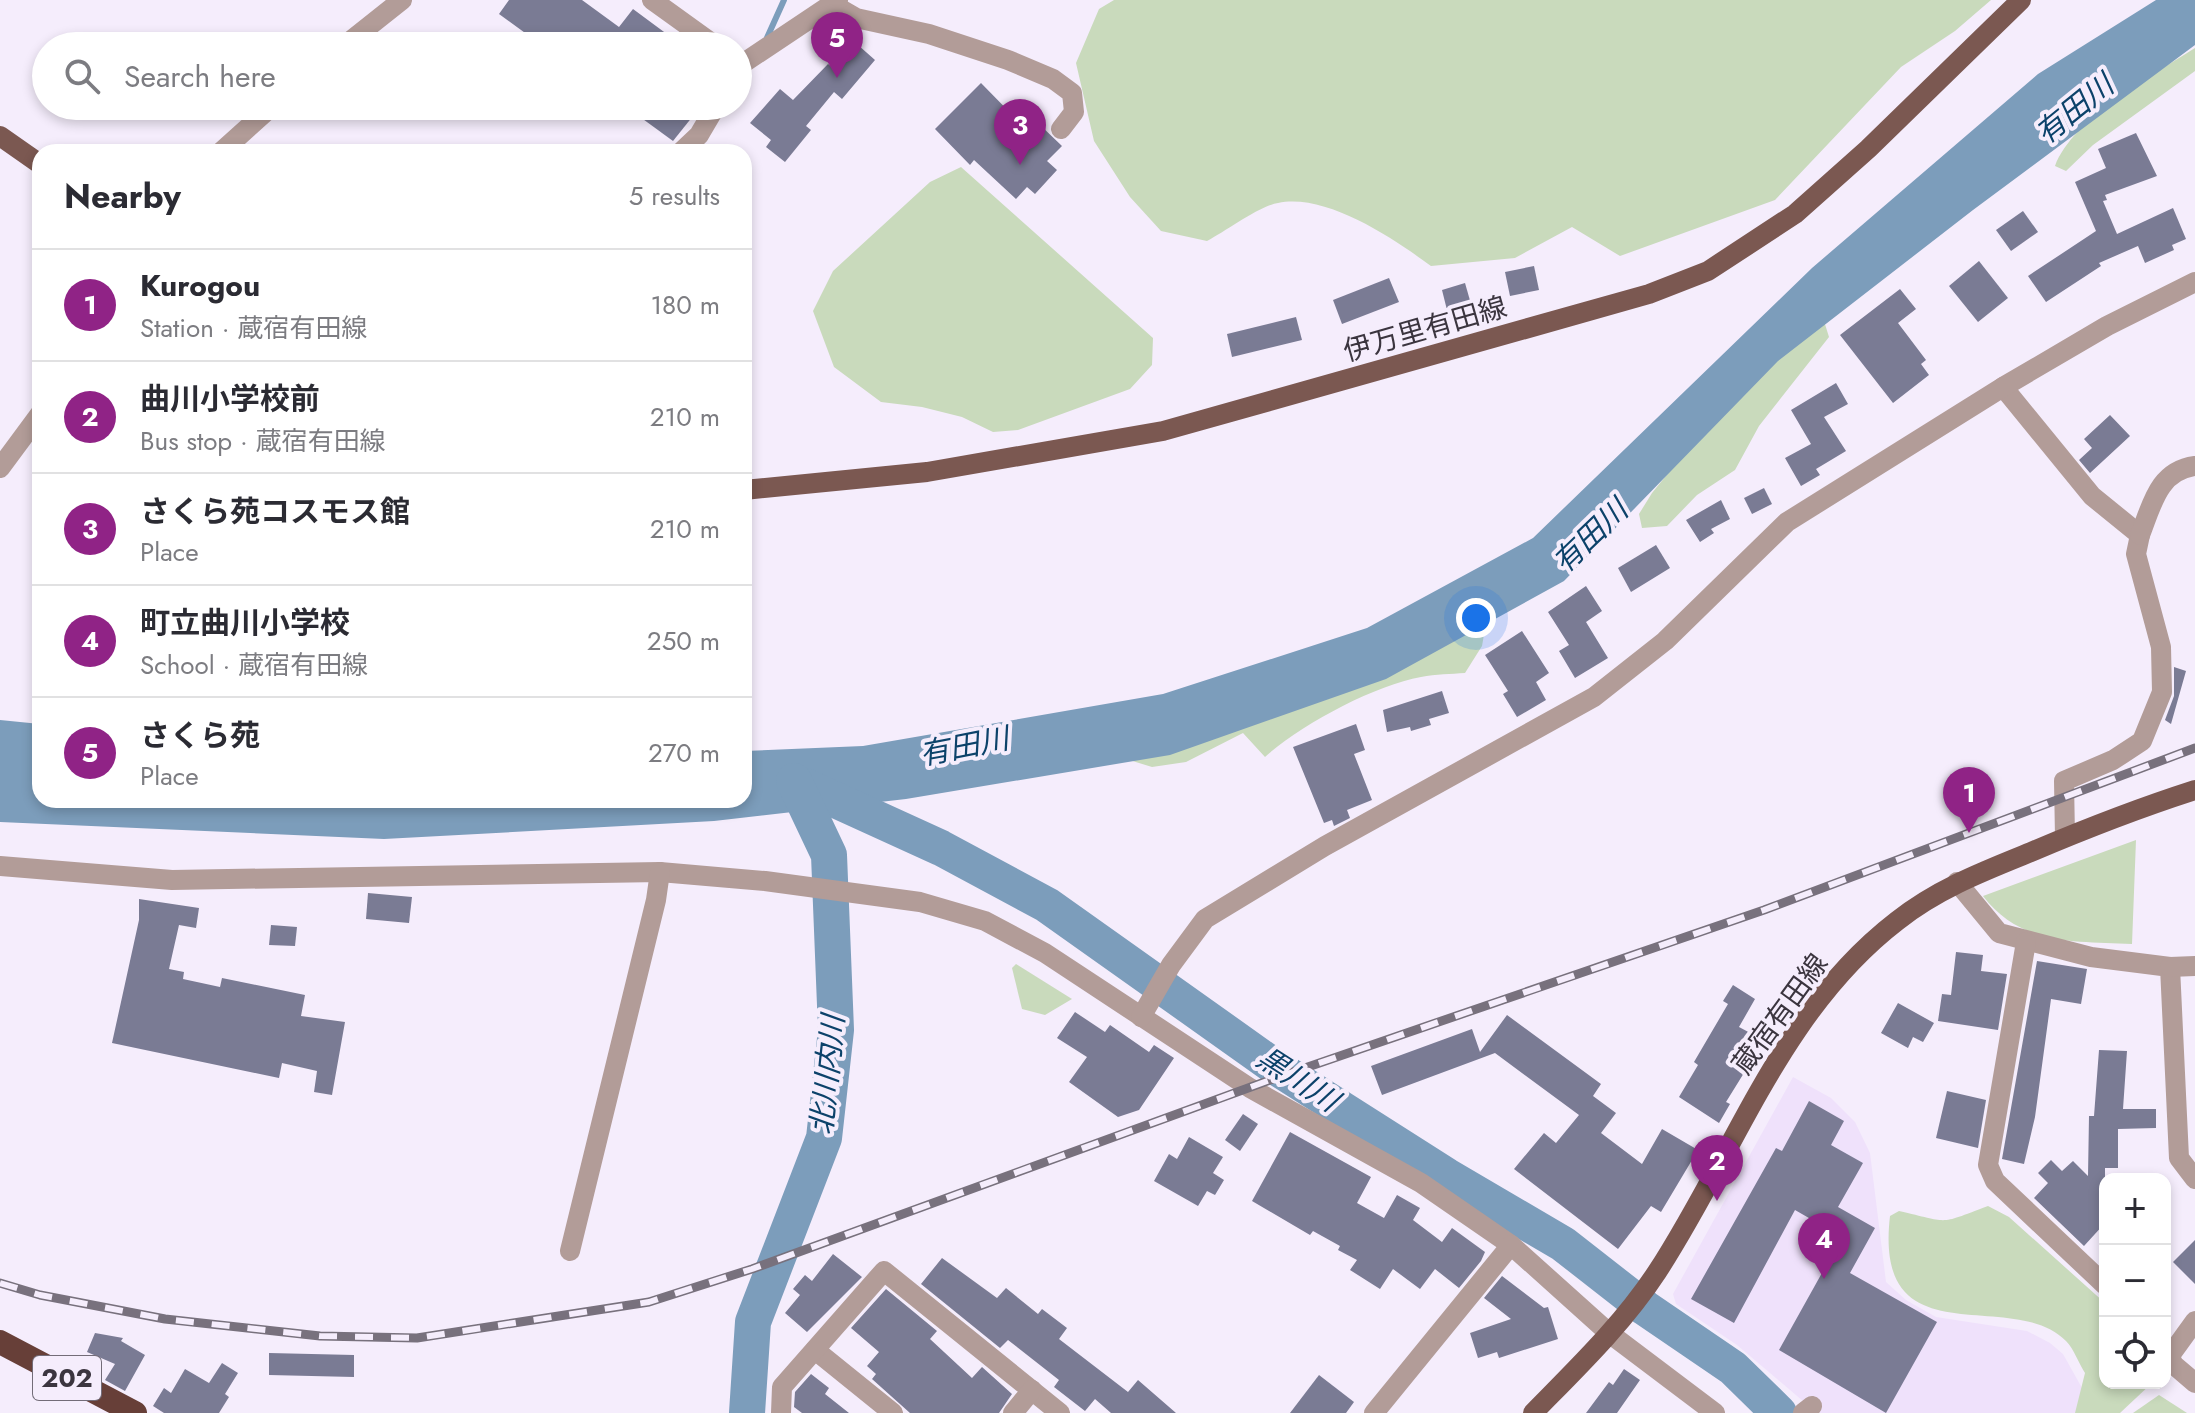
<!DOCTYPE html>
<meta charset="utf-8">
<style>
:root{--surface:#fff;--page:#f7f7f7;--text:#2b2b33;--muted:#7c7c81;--line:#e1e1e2;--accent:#902386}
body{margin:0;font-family:Jost,"Noto Sans JP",sans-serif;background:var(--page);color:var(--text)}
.controls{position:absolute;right:24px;bottom:24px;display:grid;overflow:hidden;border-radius:16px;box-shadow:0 4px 12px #0003}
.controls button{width:72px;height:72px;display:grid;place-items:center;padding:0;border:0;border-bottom:2px solid var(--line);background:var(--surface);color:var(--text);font:40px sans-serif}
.you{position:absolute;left:1476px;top:618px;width:28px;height:28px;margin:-20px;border:6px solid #fff;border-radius:50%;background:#1a73e8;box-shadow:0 0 0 12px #1a73e833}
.badge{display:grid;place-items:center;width:52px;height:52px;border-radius:50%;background:var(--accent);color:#fff;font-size:26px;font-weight:700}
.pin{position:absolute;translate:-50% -66px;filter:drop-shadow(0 2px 4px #0008)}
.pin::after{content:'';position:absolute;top:42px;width:28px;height:24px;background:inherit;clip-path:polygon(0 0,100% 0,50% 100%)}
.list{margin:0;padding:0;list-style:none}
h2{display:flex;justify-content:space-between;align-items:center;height:104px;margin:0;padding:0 32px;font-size:34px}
h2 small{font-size:26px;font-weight:400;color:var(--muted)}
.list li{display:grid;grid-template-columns:52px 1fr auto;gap:24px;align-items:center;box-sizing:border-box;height:112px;padding:0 32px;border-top:2px solid var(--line)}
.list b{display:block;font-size:30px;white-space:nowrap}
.list p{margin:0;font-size:26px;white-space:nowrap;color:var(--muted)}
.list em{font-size:26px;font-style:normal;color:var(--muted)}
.icon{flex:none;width:44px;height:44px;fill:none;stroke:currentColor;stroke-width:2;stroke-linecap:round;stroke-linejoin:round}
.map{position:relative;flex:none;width:2195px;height:1413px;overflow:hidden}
.search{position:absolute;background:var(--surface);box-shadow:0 4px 12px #0003;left:32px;top:32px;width:720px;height:88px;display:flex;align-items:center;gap:20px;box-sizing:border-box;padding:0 28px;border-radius:44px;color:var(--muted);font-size:30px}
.panel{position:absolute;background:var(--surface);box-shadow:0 4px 12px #0003;left:32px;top:144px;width:720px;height:664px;border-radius:24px}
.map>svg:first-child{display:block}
.built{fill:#efe1fb}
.green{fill:#c9dabc}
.water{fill:#7c9dbb}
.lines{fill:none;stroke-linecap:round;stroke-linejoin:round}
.stream{stroke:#7c9dbb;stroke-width:6}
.river{stroke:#7c9dbb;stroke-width:36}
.building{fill:#7a7b94}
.minor{stroke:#b29c98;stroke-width:20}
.major{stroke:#7b5851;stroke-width:20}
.highway{stroke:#673f38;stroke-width:24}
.rail-casing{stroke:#78717d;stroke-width:9}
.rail{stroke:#f5edfc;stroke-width:6;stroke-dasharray:18;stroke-linecap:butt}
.labels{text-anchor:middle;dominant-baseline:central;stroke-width:8;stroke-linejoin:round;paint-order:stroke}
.shield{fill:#f5edfc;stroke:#736c78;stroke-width:2}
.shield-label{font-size:26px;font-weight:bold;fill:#3b353f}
.street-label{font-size:28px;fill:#3b353f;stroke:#f5edfc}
.water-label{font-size:30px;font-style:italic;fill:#0c426a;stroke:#f5edfc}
</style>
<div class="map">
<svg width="2195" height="1413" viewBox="0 0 2195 1413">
<rect width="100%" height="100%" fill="#f5edfc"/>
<polygon class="built" points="1793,1077 1831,1098 1855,1122 1870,1153 1886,1282 1906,1300 1936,1317 2027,1331 2050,1343 2063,1354 2096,1413 1817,1413 1737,1345 1676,1304 1673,1294"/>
<g class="green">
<path d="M1114,0h877l-36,31 -54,36 -126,133 -155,56 -48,-29 -57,31 -84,8c-37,-27 -104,-73 -153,-63 -19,3 -52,28 -71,38l-46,-10 -31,-34 -36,-56 -18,-78 23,-54z"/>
<path d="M2195,48v23l-102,74 -27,26 -11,-5c18,-48 98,-91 140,-118z"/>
<polygon points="961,167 1153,338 1152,365 1130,389 1018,430 993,432 962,417 922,407 881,402 834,367 813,311 833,271 930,182"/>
<polygon points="1824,321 1829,337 1759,426 1735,470 1697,495 1667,526 1642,528 1639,514 1652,493 1727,401"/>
<path d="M1459,628l26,1 -3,17 -17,27c-14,1 -29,1 -44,4 -46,8 -121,48 -156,80l-22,-24 -57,29 -34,5 -39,-12z"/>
<path d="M2136,840l-4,104c-57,-3 -111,2 -149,-48z"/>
<polygon points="1016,964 1072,999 1045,1015 1022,1009 1012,968"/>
<path d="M1988,1206l21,11 96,86v80h47l-32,30h-45l10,-40c-6,-9 -11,-24 -19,-32 -54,-55 -193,21 -176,-125l9,-5c53,12 38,14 89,-5z"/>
<polygon points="2159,1395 2187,1413 2133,1413"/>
</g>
<polygon class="water" points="2156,0 2195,0 2195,45 1973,210 1778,361 1564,581 1386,679 1170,755 906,799 714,821 384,839 0,822 0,720 40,724 40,800 744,800 744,751 863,746 1163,694 1367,628 1533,538 1812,268 2038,74"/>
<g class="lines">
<g class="stream">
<polyline points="766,40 784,0"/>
<polyline points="738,88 747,74"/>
</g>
<g class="river">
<polyline points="805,786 941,848 1047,905 1271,1064 1447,1176 1563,1244 1645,1308 1733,1368 1779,1413"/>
<polyline points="747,1413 753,1322 824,1138 836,1030 829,855 794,781"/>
</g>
</g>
<g class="building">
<polygon points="509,0 582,0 619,27 633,9 683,46 543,46 499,14"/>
<polygon points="858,45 875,60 842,99 834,92 806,126 811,130 785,162 766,147 771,140 750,123 780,89 793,100 828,64 836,70"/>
<polygon points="981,83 1031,134 1039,124 1062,146 1047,161 1057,170 1035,194 1027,187 1016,199 974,160 970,165 935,129"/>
<polygon points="625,106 701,106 673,141"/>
<polygon points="2136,133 2157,176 2105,195 2107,200 2103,201 2117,234 2173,208 2186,239 2172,245 2174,250 2145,263 2138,246 2099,263 2101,266 2046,302 2028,276 2096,231 2075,182 2106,168 2098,149"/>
<polygon points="2023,211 2038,232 2011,251 1996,230"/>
<polygon points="1979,261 2008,298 1978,322 1949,286"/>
<polygon points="1534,266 1539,290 1510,296 1505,272"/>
<polygon points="1389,278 1399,302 1342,324 1333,300"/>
<polygon points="1465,283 1473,311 1449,318 1442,290"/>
<polygon points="1900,289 1916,309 1898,323 1926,360 1921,364 1929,375 1893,403 1840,335"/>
<polygon points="1296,317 1302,340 1232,357 1227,334"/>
<polygon points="1836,383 1848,404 1824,417 1846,451 1816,469 1820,475 1801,486 1785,458 1811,444 1791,410"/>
<polygon points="2110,415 2130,436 2090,473 2079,460 2092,448 2084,439"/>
<polygon points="1764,488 1772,504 1752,514 1744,498"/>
<polygon points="1721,500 1730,519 1711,529 1714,533 1700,542 1686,520"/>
<polygon points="1656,545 1670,568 1631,592 1618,568"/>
<polygon points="1586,586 1602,611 1586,622 1608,658 1575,678 1559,651 1569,645 1548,612"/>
<polygon points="1522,631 1549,673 1536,682 1546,700 1517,717 1503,694 1508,691 1485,655"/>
<polygon points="2174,667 2186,671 2171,724 2165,720 2174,696"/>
<polygon points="1442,691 1449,713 1429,719 1431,725 1411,731 1410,727 1387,732 1383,710"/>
<polygon points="1356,724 1365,750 1354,754 1372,800 1347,810 1350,818 1334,826 1332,820 1324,823 1293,747"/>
<polygon points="368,893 412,897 409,923 366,919"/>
<polygon points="139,899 199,908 196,928 179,925 169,969 184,972 183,979 220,987 222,978 305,995 301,1016 345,1022 332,1095 314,1092 317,1071 282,1063 279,1078 112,1043 139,920"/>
<polygon points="271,925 297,927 295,946 269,945"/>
<polygon points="1956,952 1983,955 1981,971 2007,974 1998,1030 1938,1021 1942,994 1951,995"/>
<polygon points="2037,961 2087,969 2081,1004 2051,999 2035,1117 2024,1164 2002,1159"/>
<polygon points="1733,985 1755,999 1739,1027 1754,1035 1743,1054 1752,1060 1726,1102 1730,1104 1719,1123 1679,1097 1698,1065 1694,1062 1728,1004 1723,1001"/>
<polygon points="1898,1003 1934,1023 1923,1042 1913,1037 1908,1048 1881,1033"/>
<polygon points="1075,1012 1105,1032 1110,1025 1149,1052 1154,1045 1174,1058 1139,1110 1118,1117 1069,1082 1087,1057 1057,1038"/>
<polygon points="1507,1015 1601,1084 1593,1096 1616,1113 1601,1133 1642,1164 1662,1129 1698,1150 1661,1212 1651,1206 1618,1249 1514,1169 1544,1133 1556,1143 1579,1115 1495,1053 1382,1095 1371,1066 1472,1029 1480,1052"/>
<polygon points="2099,1050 2127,1051 2123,1109 2156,1109 2156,1128 2118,1129 2118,1168 2105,1168 2105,1223 2084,1246 2034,1198 2048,1183 2038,1173 2051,1160 2062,1171 2073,1161 2088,1176 2089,1116 2094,1116"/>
<polygon points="1947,1091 1986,1100 1978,1148 1936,1138"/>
<polygon points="1809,1101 1844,1121 1831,1145 1863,1163 1838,1207 1875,1228 1850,1273 1937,1322 1886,1413 1779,1350 1842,1237 1795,1210 1734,1323 1691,1299 1776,1148 1782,1151"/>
<polygon points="1243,1114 1258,1124 1240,1151 1225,1140"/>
<polygon points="1290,1132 1371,1177 1357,1203 1384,1218 1397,1195 1420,1208 1413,1220 1442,1242 1452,1228 1485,1252 1481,1261 1459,1288 1435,1269 1420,1289 1393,1269 1380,1289 1350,1270 1357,1260 1338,1250 1340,1246 1313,1231 1310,1235 1252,1201"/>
<polygon points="1189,1137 1223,1157 1213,1173 1224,1180 1215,1195 1207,1191 1198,1206 1154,1181 1169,1154 1177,1159"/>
<polygon points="2195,1240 2195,1284 2173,1262"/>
<polygon points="833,1254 862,1277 807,1332 785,1313 800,1295 793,1289 805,1275 812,1281"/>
<polygon points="942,1258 997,1298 1006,1288 1038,1314 1042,1309 1067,1328 1059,1339 1128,1392 1138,1380 1176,1413 1111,1413 1095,1399 1085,1411 1054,1387 1059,1380 1008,1340 1000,1348 921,1284"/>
<polygon points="1502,1276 1544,1308 1548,1307 1558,1339 1499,1358 1497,1352 1478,1358 1470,1333 1511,1319 1484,1298"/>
<polygon points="886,1289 937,1331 930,1339 972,1378 982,1367 1012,1394 999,1413 910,1413 872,1379 876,1374 867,1366 879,1352 851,1328"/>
<polygon points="95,1333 123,1338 121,1341 145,1355 125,1391 105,1380 115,1364 87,1352"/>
<polygon points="269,1353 354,1355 354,1377 269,1375"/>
<polygon points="222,1363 238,1373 225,1394 229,1397 219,1413 164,1413 153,1406 164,1388 171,1393 185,1369 209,1383"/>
<polygon points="1624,1369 1640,1380 1617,1413 1586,1413 1609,1382 1613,1385"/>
<polygon points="811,1374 829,1388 825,1394 849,1413 802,1413 794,1407 795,1392"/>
<polygon points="1319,1375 1354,1402 1346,1413 1290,1413"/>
</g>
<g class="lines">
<g class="minor">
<polyline points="652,0 716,46"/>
<polyline points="832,4 856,18 929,34 1008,60 1053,79 1072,93 1074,112 1061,129"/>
<polyline points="344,46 402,0"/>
<polyline points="738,71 742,64 838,0"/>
<polyline points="221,152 272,106"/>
<polyline points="681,152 699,135 716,106"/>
<polyline points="2003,387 2092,496 2140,535 2136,554 2161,647 2162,692 2142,741 2113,760 2064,781 2065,837"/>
<polyline points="0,468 40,414"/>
<path d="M2140,535c12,-30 18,-64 55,-69"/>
<polyline points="0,866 172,880 660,872 765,881 920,902 985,921 1045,953 1250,1088 1421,1183 1511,1245 1609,1333 1715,1413"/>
<polyline points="1957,882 1999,933 2091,957 2170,967 2179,1158 2195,1179"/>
<polyline points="2026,942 1988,1165 1995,1181 2105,1285"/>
<polyline points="2170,967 2195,966"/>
<polyline points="1141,1017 1171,965 1205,919 1325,846 1594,697 1665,641 1787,522 2003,387 2107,326 2195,282"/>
<polyline points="570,1251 656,900 660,872"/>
<polyline points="815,1350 893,1413"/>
<polyline points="2165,1350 2174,1365 2195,1383"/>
<polyline points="2169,1357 2195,1321"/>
<polyline points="781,1413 782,1387 884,1271 1060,1413"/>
<polyline points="1013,1413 1032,1390"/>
<polyline points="1374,1413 1511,1245"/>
<polyline points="1803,1413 1812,1406"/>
</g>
<g class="major">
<polyline points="0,136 40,164"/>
<polyline points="744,490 927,472 1163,431 1649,294 1708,271 1795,214 1868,149 2021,0"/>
<path d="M1533,1413c43,-44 90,-89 124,-141 78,-119 123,-261 240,-351 40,-32 87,-50 134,-69 54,-23 108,-44 164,-62"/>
</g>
<polyline class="highway" points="0,1342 135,1413"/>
<defs>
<polyline id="rail" points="0,1283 40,1295 165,1319 320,1336 417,1338 649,1302 752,1269 1270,1080 1764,910 2195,748"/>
</defs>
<use href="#rail" class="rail-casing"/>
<use href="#rail" class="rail"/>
</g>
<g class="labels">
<rect class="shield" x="33" y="1356" width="68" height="44" rx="6"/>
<g class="shield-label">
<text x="67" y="1378">202</text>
</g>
<g class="street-label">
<text transform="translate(1425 329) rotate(-16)">伊万里有田線</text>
<text transform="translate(1780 1014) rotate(-54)">蔵宿有田線</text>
</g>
<g class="water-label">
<text transform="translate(2074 109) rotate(-39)">有田川</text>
<text transform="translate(1590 536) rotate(-44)">有田川</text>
<text transform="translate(964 746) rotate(-11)">有田川</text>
<text transform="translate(827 1075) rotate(-84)">北川内川</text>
<text transform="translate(1298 1079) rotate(33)">黒川川</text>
</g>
</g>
</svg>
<div class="controls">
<button>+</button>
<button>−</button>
<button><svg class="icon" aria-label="locate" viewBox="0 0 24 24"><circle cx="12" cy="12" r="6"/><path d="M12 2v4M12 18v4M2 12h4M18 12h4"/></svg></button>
</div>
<div class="you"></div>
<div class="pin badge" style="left:1969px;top:833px">1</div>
<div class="pin badge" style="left:1717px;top:1201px">2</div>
<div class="pin badge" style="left:1020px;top:165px">3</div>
<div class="pin badge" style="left:1824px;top:1279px">4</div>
<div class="pin badge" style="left:837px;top:78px">5</div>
<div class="search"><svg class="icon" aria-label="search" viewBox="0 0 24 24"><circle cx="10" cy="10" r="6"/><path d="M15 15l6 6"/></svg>Search here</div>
<section class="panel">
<h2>Nearby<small>5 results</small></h2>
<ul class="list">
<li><span class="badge">1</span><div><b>Kurogou</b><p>Station · 蔵宿有田線</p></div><em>180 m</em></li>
<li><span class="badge">2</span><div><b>曲川小学校前</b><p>Bus stop · 蔵宿有田線</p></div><em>210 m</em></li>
<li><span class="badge">3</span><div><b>さくら苑コスモス館</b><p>Place</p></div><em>210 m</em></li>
<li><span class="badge">4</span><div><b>町立曲川小学校</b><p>School · 蔵宿有田線</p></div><em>250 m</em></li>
<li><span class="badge">5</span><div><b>さくら苑</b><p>Place</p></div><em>270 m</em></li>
</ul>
</section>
</div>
